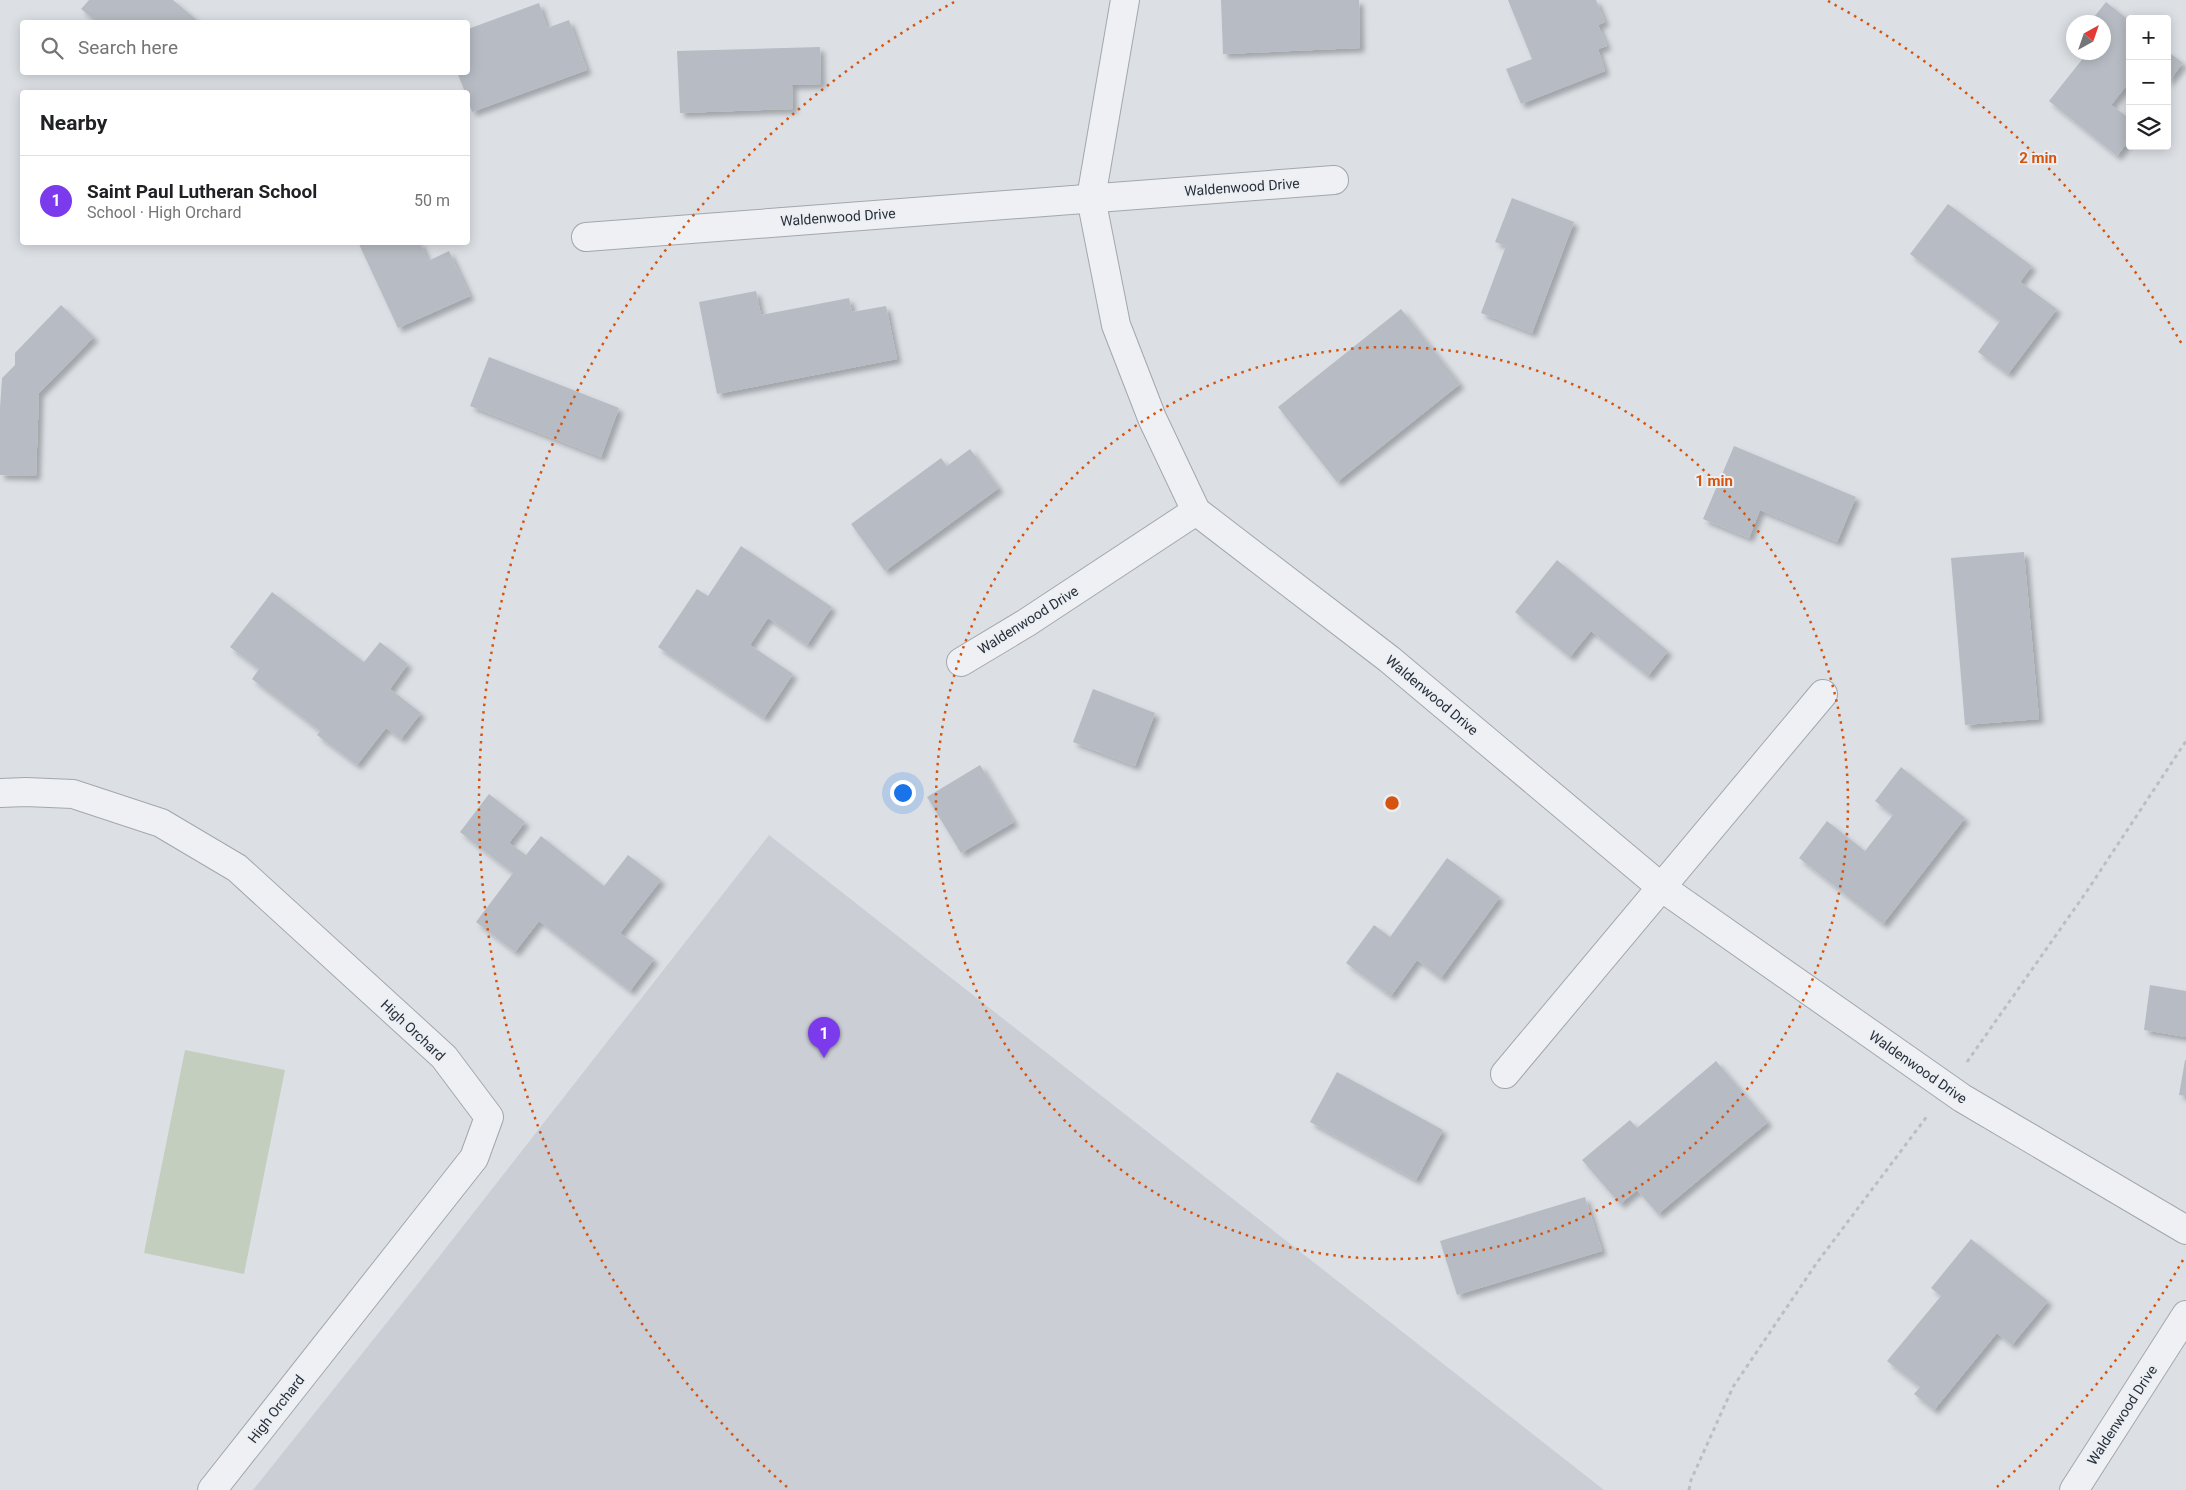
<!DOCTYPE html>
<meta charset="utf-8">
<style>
:root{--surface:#fff;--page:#f2f2f2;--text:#202124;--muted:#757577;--line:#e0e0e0;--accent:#7c3aed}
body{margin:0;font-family:Roboto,sans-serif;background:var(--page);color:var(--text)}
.controls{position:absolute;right:15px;top:15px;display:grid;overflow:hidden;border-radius:5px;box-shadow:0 2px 12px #0003}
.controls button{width:45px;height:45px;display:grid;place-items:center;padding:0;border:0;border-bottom:1px solid var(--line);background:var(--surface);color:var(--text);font:25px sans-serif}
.compass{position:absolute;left:2066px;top:15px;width:45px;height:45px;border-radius:50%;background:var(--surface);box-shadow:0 2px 12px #0003;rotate:40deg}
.you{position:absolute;left:902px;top:792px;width:18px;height:18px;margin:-12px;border:4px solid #fff;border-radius:50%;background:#1a73e8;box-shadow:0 0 0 8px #1a73e833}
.badge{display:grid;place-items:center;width:32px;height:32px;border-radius:50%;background:var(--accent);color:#fff;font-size:16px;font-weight:700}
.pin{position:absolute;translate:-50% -41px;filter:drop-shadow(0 1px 2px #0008)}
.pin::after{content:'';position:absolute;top:26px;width:18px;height:15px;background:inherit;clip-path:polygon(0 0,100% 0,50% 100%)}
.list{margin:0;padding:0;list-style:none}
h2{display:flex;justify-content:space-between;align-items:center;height:65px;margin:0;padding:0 20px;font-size:21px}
h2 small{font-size:16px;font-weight:400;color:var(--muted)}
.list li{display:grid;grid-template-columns:32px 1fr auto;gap:15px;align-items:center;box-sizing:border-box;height:90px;padding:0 20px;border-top:1px solid var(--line)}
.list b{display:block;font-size:19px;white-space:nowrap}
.list p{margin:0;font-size:16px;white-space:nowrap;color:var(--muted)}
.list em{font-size:16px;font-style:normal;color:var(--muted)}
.icon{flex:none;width:28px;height:28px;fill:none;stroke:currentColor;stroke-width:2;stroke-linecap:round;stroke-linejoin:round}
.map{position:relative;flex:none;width:2186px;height:1490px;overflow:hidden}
.search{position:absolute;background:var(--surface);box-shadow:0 2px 12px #0003;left:20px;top:20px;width:450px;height:55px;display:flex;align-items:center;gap:12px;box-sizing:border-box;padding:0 18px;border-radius:5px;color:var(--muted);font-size:19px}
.panel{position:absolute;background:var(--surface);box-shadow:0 2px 12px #0003;left:20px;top:90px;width:450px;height:155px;border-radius:5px}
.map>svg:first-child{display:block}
.built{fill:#cbcfd5}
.green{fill:#c3cebe}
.building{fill:#b7bcc4;filter:url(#shadow)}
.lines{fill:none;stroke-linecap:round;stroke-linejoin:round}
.street-casing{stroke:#a2a7ae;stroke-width:30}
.path{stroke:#bbbec3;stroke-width:3;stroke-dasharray:4 4;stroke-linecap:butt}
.street{stroke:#eff0f4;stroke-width:28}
.ring{fill:none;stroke:#d55510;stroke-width:2.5;stroke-dasharray:2.5 5}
.labels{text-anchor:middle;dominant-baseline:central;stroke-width:4;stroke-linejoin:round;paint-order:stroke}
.street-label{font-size:14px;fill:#282e39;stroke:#ebeff3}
.centre{fill:#d55510;stroke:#ebeff3;stroke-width:2.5}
.ring-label{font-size:15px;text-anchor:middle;font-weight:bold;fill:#d55510;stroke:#ebeff3;stroke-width:4;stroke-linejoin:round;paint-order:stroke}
</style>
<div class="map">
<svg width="2186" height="1490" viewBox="0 0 2186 1490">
<defs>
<filter id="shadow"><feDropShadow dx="4.5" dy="4.5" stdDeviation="2.5" flood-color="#0004"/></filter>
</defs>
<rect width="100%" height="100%" fill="#dce0e5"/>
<polygon class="built" points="769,835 1604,1490 253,1490 420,1281"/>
<polygon class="green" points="185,1050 285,1070 244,1274 144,1253"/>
<g class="building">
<polygon points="89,0 173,0 198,21 97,22 81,9"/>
<polygon points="1221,0 1359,0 1360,48 1223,54"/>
<polygon points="1508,0 1596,0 1605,22 1598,25 1607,46 1598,49 1605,71 1521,104 1506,69 1532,59"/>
<polygon points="2106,2 2130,21 2130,81 2111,105 2130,119 2130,139 2117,156 2049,101 2088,52 2104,52 2104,22 2090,22"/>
<polygon points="539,3 547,28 569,20 587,70 472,112 468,100 468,92 465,92 457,72 468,72 468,29"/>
<polygon points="820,47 821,84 792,85 793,109 680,113 677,51"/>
<polygon points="2167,51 2183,63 2167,83"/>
<polygon points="1512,198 1574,222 1532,333 1481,313 1506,246 1495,242"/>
<polygon points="1948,204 2032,266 2020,282 2057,309 2008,374 1978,352 2000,321 1910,254"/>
<polygon points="358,242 420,242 428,261 449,251 470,296 398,328"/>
<polygon points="756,291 761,315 849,298 852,312 886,306 897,359 717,394 699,302"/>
<polygon points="61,305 94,337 39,393 36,476 0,475 0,408 2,378 15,365 15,353"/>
<polygon points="1401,309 1460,384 1337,482 1278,407"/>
<polygon points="489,357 619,408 601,457 470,406"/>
<polygon points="1734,446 1856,497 1837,542 1760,510 1749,538 1703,519"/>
<polygon points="970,449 999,488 885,571 851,524 941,458 947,466"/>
<polygon points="741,546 832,607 807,645 768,618 750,645 793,674 764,718 658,647 697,589 708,596"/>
<polygon points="2024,552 2039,719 1965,725 1951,558"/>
<polygon points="1557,560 1668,651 1648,676 1591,631 1570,657 1515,612"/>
<polygon points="272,592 364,662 380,642 408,664 390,689 421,713 401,739 386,728 357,765 317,735 320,731 252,679 259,669 230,647"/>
<polygon points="1093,689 1155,713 1135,766 1073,742"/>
<polygon points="980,765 1014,822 961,853 927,797"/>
<polygon points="1901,767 1965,818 1883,924 1799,858 1827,821 1865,851 1893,815 1875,801"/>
<polygon points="489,794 525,822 509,843 526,855 541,836 604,886 628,855 661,880 620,933 654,959 630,991 539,921 515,952 476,922 513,873 460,832"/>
<polygon points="1447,858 1500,897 1441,978 1417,960 1391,996 1346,963 1374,925 1390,937"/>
<polygon points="2150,985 2186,991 2186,1037 2144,1030"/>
<polygon points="2185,1060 2186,1060 2186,1096 2179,1095"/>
<polygon points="1716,1061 1768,1122 1658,1214 1637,1190 1620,1204 1582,1160 1630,1120 1637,1128"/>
<polygon points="1337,1072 1443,1130 1416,1180 1310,1122"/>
<polygon points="1585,1197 1602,1251 1457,1295 1440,1241"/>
<polygon points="1971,1239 2048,1301 2012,1345 1997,1333 1934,1410 1914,1394 1920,1387 1887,1361 1941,1296 1931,1288"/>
</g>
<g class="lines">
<defs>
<g id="street">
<polyline points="1125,0 1091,198 1116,325 1152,418 1196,511 1389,659 1661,887 1962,1098 2186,1230"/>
<polyline points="586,237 1334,180"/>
<polyline points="961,662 1026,623 1196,511"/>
<polyline points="0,793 26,792 73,794 161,823 237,868 444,1057 489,1117 474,1158 212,1490"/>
<polyline points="1505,1074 1823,694"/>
<polyline points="2074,1490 2186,1315"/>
</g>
</defs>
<use href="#street" class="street-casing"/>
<g class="path">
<polyline points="1967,1062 2087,891 2186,741"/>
<polyline points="1689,1490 1691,1480 1733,1387 1816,1264 1928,1115"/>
</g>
<use href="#street" class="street"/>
</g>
<g class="ring">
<circle cx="1392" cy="803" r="456"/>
<path d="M2183 1260A913 913 0 0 1 1997 1487M787 1487A913 913 0 0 1 956 1M1828 1A913 913 0 0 1 2183 346"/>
</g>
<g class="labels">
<g class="street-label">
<text transform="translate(1242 187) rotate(-4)">Waldenwood Drive</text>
<text transform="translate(838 217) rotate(-4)">Waldenwood Drive</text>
<text transform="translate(1028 620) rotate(-32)">Waldenwood Drive</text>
<text transform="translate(1432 695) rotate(40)">Waldenwood Drive</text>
<text transform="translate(413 1030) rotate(43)">High Orchard</text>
<text transform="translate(1918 1067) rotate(35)">Waldenwood Drive</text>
<text transform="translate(276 1409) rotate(-52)">High Orchard</text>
<text transform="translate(2122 1415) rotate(-57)">Waldenwood Drive</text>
</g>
</g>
<circle cx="1392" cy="803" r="8" class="centre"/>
<g class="ring-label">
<text x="2038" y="163">2 min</text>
<text x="1714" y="486">1 min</text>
</g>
</svg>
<div class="controls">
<button>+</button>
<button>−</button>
<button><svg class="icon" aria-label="layers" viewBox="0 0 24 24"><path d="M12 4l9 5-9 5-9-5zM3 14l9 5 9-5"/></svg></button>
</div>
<svg class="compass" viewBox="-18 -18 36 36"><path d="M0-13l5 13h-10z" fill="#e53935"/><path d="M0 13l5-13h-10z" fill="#757577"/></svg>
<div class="you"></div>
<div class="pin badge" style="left:824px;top:1058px">1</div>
<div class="search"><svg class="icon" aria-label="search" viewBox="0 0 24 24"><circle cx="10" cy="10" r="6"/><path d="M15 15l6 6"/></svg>Search here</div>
<section class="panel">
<h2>Nearby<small></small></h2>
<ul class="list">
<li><span class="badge">1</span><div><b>Saint Paul Lutheran School</b><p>School · High Orchard</p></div><em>50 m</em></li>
</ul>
</section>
</div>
